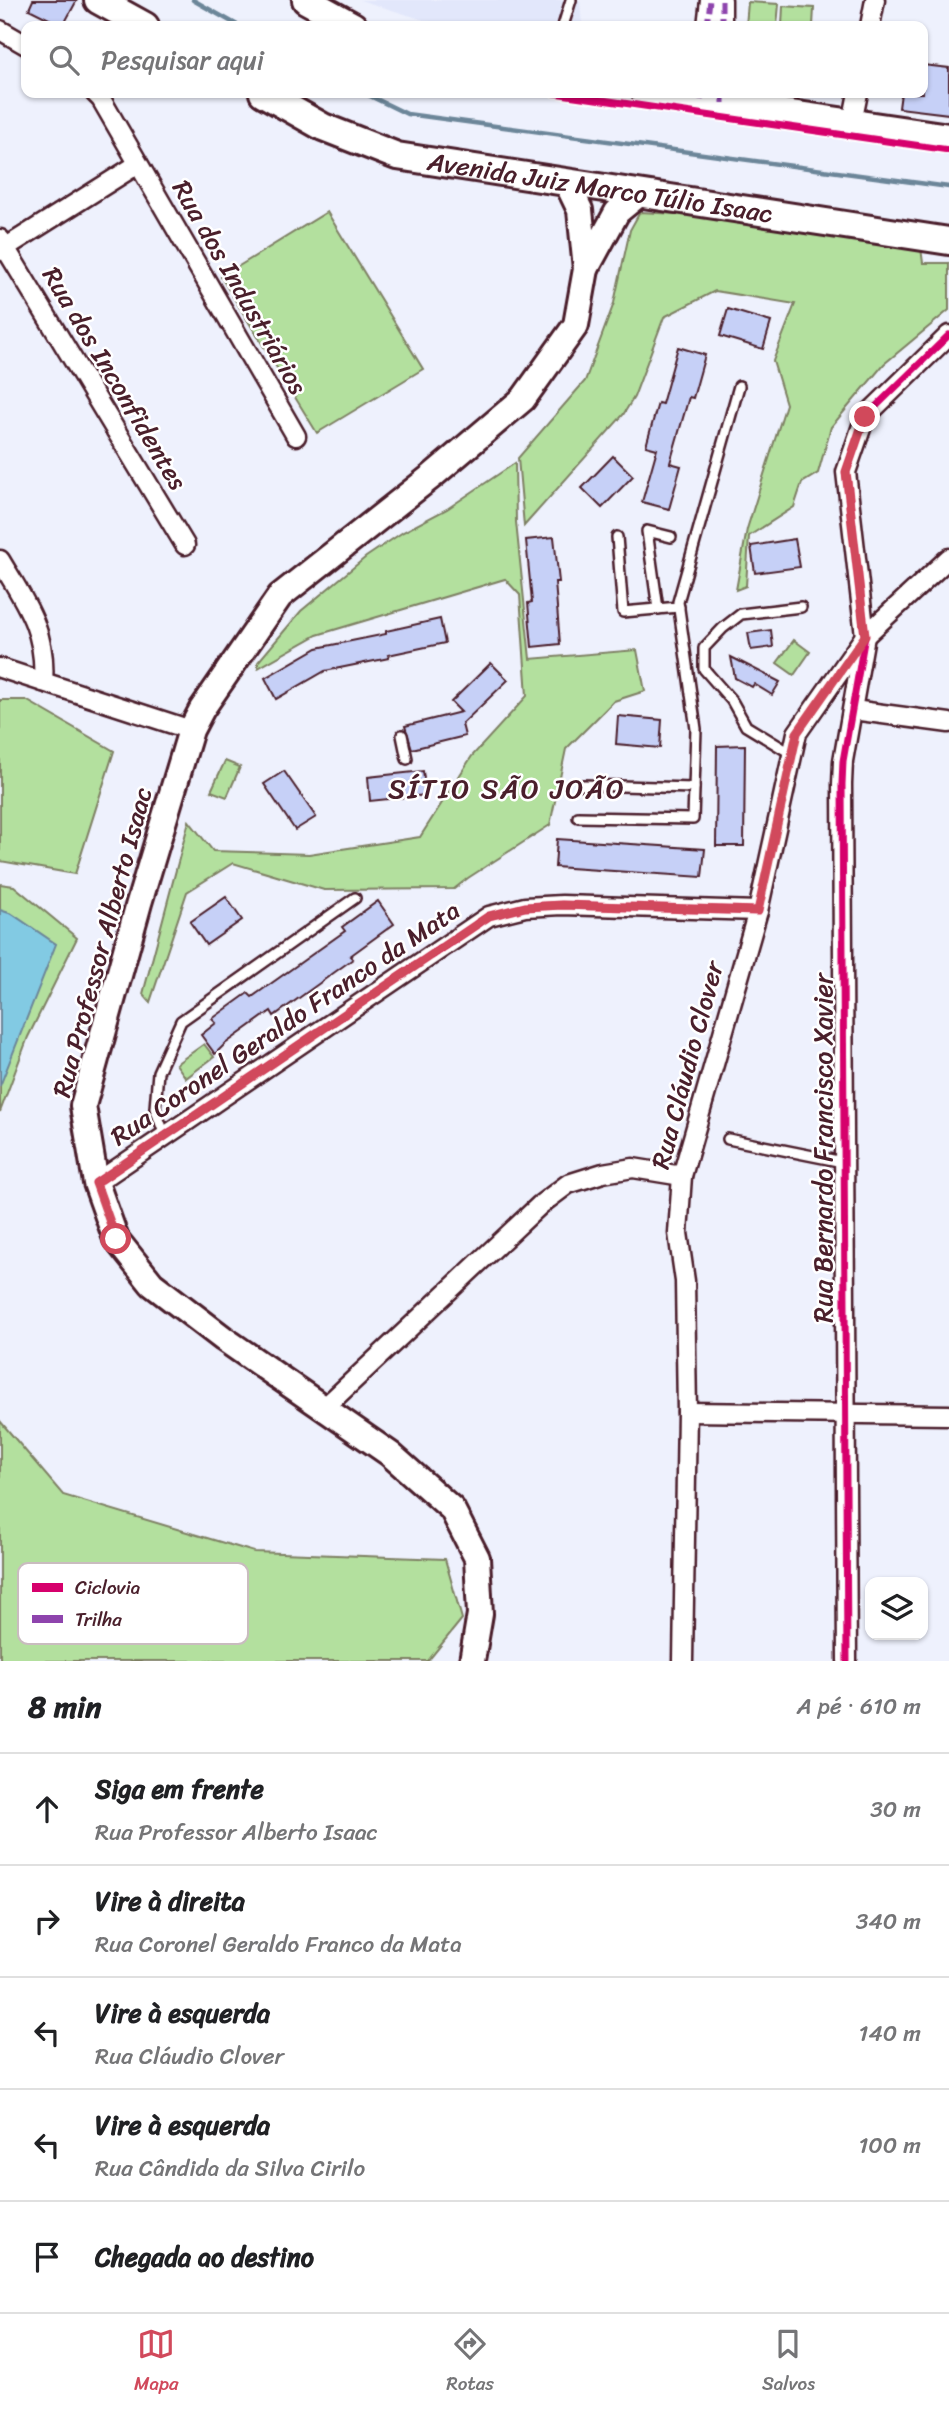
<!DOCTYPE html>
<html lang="pt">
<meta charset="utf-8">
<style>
:root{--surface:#fff;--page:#f2f2f2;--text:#202124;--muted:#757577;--line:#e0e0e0;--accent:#d1495b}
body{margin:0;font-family:Sriracha,sans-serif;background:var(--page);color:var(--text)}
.controls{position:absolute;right:21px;bottom:21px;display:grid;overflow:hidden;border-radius:14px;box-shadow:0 2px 5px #0004}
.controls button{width:63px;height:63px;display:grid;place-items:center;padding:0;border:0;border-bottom:2px solid var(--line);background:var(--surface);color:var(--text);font:35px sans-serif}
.stop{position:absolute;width:21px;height:21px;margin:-16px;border:5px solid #d1495b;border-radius:50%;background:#fff}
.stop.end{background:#d1495b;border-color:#fff;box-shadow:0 2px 7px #0008}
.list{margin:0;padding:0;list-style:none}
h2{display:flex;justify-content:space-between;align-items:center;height:91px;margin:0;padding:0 28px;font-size:30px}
h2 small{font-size:23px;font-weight:400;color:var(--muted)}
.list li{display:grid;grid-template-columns:46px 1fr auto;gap:21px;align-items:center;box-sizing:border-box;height:112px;padding:0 28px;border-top:2px solid var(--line)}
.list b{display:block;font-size:26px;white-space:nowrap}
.list p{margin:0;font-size:23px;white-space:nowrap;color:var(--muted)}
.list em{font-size:23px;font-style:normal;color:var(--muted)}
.icon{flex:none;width:38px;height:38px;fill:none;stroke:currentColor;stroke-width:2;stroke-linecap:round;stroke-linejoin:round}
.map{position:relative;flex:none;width:949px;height:1661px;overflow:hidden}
.search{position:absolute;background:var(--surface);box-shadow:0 2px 5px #0004;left:21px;right:21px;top:21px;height:77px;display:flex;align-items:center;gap:18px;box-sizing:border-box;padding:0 24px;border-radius:14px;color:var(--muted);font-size:26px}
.sheet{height:651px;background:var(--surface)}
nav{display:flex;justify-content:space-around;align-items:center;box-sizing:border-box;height:98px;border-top:2px solid var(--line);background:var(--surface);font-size:19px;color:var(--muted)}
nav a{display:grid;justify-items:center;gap:4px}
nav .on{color:var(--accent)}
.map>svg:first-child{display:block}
.built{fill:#e2e7fb}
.green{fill:#b3e09e;stroke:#7e8064;stroke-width:2}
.water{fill:#82cae3;stroke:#6c8699;stroke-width:2}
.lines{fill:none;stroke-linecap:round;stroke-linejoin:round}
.stream{stroke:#6c8699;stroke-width:4.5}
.building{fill:#c6d0f7;stroke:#4a1f2b;stroke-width:2}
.lane-casing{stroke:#4a1f2b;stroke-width:14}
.street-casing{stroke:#4a1f2b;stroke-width:23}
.secondary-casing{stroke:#4a1f2b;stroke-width:30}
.primary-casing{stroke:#4a1f2b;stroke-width:32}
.lane{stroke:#fff;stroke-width:9}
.street{stroke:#fff;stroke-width:18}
.secondary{stroke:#fff;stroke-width:24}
.primary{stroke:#fff;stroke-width:26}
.quiet{stroke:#8e44ad;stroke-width:5;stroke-dasharray:10 5;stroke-linecap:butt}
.cycleway-casing{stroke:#fff;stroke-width:11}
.cycleway{stroke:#d6006c;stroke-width:7}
.route{stroke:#d1495b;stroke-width:9}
.labels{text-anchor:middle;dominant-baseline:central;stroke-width:5;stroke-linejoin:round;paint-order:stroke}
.street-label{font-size:26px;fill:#4a1f2b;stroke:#fff}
.neighbourhood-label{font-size:28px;letter-spacing:2px;fill:#4a1f2b;stroke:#fff}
.key{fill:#fff;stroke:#c9bcbf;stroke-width:2}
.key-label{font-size:19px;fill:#4a1f2b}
</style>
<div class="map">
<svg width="949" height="1661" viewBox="0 0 949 1661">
<rect width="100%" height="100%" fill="#eef1fd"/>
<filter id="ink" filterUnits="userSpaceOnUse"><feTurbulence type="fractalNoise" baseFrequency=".0143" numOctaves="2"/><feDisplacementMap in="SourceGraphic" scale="14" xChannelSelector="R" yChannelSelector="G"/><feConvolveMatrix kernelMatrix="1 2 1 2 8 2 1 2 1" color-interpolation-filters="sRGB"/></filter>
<g filter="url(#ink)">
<polygon class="built" points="360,0 580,0 582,26 443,26"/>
<g class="green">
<polygon points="748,2 779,4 777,26 746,26"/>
<polygon points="783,6 814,8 813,26 782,26"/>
<polygon points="327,212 423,369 317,433 221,277"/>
<polygon points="640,212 696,215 921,248 923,263 949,263 949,310 884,364 831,427 818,473 802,483 794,507 749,536 746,586 736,590 747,529 786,404 773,361 795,304 715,291 664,317 634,397 623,415 524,526 518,458 585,381 614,303 630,230"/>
<polygon points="515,463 516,522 530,659 637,650 645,691 614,701 566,749 550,825 468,878 454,889 324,890 233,863 187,892 150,1002 143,994 189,821 213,851 309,854 420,837 472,756 527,696 520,595 505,579 317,635 258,668 258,662 301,611 366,557 403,532 447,509"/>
<polygon points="794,640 810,652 794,675 777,663"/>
<polygon points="0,700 26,700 114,751 75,874 0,861"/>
<polygon points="225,761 240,767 227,797 211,791"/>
<polygon points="0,884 14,886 77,938 28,1037 0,1112"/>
<polygon points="204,1044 214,1057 186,1078 176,1064"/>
<polygon points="0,1421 63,1495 254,1552 445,1559 462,1619 428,1661 0,1661"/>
</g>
<polygon class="water" points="0,910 12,914 56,944 0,1086"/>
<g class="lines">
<g class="stream">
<polyline points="193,0 239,26"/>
<polyline points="364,93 407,114 949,187"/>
</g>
</g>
<g class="building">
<polygon points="33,0 77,0 63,26 29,9"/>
<polygon points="923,65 949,68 949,114 899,108 901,93 923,93"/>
<polygon points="728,309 771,322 763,349 720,336"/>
<polygon points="678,347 705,355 693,398 689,397 670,463 681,466 669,509 642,502 657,449 646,446 658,403 662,404"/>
<polygon points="613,456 633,476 602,508 582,488"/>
<polygon points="554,537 559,582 555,582 560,644 532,647 528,603 532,602 526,540"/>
<polygon points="795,539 800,567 755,573 751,546"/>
<polygon points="440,619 445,643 388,655 389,658 325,671 276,699 265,678 317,648 386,634 386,631"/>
<polygon points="771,630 773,647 751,650 748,633"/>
<polygon points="731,657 780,682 772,695 754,684 752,687 735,678"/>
<polygon points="491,663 508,680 462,724 465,736 412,749 405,726 461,712 451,702"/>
<polygon points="618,716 662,720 660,748 616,744"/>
<polygon points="745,745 744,846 716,846 717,746"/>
<polygon points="284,771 316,817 295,830 264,784"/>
<polygon points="423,771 426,795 370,801 368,777"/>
<polygon points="557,839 705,849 702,877 555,867"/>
<polygon points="226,897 242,920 206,945 190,922"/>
<polygon points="378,901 394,924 350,956 353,959 310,990 274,1016 271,1011 225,1044 215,1054 201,1035 216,1023 212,1019 248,993 252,997 345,931 342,927"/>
</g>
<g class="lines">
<defs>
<g id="lane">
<polyline points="563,26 571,0"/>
<polyline points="617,537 623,612 679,607"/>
<polyline points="658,609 647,531 671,537"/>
<polyline points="402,735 407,759"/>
<polyline points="792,754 746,726 732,701 704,669 704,648 723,628 741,614 801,607"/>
<polyline points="583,785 694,788"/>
<polyline points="578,817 693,819 696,729 678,602 739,386"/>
<polyline points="165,1136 155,1108 158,1072 181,1021 355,898"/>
<polyline points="728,1139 843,1162"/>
</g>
<g id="street">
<polyline points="707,26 710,0"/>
<polyline points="722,26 722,0"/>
<polyline points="870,26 875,0"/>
<polyline points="0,30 26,45"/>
<polyline points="95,93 101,99 296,436"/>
<polyline points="852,123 858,93"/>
<polyline points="0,239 185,545"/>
<polyline points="0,251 138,164"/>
<path d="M0,560c25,42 47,71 43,122"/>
<polyline points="0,668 191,730"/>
<polyline points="853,710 949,723"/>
<polyline points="96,1183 489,916 525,907 562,905 758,911"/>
<polyline points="324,1408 540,1205 568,1184 603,1173 633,1168 682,1176"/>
<polyline points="687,1412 949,1415"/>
<polyline points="683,1661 687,1412 685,1281 678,1233 682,1176 758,911 797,733 865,636 949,558"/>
<polyline points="847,1661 842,784 843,761 865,636 846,472 865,417 949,335"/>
</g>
<g id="secondary">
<polyline points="567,183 580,210 586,269 617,212 639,194"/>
<polyline points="472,1661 480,1614 477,1558 452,1509 390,1454 224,1339 152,1284 116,1239 96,1183 83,1106 139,903 191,730 202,709 280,596 432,476 523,399 576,325 586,269"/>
</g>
<g id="primary">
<polyline points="98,0 145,26"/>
<polyline points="306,0 353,26"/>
<path id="s1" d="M263,93l60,34 74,29 552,85"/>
<polyline points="646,93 949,137"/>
</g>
</defs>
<use href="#lane" class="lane-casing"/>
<use href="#street" class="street-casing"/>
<use href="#secondary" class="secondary-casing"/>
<use href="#primary" class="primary-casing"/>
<use href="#lane" class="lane"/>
<use href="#street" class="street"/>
<use href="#secondary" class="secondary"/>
<use href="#primary" class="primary"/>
<g class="quiet">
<polyline points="707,26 710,0"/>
<polyline points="722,26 722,0"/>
<polyline points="723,93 723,104"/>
<polyline points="701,100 702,93"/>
</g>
<defs>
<g id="cycleway">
<polyline points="554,93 949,150"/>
<polyline points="96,1183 489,916 525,907 562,905 758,911"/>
<polyline points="847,1661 842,784 843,761 865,636 846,472 865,417 949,335"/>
</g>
</defs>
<use href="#cycleway" class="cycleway-casing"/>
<use href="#cycleway" class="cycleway"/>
</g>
</g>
<g class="lines" filter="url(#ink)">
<polyline class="route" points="116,1239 96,1183 489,916 525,907 562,905 758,911 797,733 865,636 846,472 865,417"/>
</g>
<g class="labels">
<g class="street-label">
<text stroke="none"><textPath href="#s1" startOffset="354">Avenida Juiz Marco Túlio Isaac</textPath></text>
<text transform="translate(240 287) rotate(60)">Rua dos Industriários</text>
<text transform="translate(115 378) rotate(59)">Rua dos Inconfidentes</text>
<text transform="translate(102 942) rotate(-75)">Rua Professor Alberto Isaac</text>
<text transform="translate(285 1023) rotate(-34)">Rua Coronel Geraldo Franco da Mata</text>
<text transform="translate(687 1065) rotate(-75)">Rua Cláudio Clover</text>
<text transform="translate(823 1148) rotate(-90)">Rua Bernardo Francisco Xavier</text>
</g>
<g class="neighbourhood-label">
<text x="507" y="788">SÍTIO SÃO JOÃO</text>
</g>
</g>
<rect x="18" y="1563" width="230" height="81" rx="10" class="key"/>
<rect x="32" y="1583" width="31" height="9" fill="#d6006c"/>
<rect x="32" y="1615" width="31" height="8" fill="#8e44ad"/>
<g class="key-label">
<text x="75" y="1594">Ciclovia</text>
<text x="75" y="1626">Trilha</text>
</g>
</svg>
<div class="controls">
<button><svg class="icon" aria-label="layers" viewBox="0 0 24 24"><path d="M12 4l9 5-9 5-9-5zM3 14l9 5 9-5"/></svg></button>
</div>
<div class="stop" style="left:116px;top:1239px"></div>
<div class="stop end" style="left:865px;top:417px"></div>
<div class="search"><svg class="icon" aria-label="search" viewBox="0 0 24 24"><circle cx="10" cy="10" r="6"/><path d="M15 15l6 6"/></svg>Pesquisar aqui</div>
</div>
<section class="sheet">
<h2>8 min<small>A pé · 610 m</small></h2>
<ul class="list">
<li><svg class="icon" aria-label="ahead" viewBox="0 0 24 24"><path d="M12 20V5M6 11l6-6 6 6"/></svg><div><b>Siga em frente</b><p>Rua Professor Alberto Isaac</p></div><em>30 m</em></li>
<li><svg class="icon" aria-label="right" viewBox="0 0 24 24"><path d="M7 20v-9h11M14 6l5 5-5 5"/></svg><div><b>Vire à direita</b><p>Rua Coronel Geraldo Franco da Mata</p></div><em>340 m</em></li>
<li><svg class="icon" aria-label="left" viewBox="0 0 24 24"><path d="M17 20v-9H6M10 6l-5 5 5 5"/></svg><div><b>Vire à esquerda</b><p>Rua Cláudio Clover</p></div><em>140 m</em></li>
<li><svg class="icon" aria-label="left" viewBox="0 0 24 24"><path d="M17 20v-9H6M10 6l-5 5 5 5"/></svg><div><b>Vire à esquerda</b><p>Rua Cândida da Silva Cirilo</p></div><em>100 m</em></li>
<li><svg class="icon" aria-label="arrive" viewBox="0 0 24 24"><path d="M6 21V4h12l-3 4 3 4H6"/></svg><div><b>Chegada ao destino</b></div></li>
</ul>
</section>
<nav>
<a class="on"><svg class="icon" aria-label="map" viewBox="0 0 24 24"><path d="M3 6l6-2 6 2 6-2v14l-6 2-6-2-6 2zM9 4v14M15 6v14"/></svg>Mapa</a>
<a><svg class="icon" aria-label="directions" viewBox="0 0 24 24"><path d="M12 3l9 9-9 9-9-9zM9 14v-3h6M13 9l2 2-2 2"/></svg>Rotas</a>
<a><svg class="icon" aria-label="saved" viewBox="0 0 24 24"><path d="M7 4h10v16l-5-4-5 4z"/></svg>Salvos</a>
</nav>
